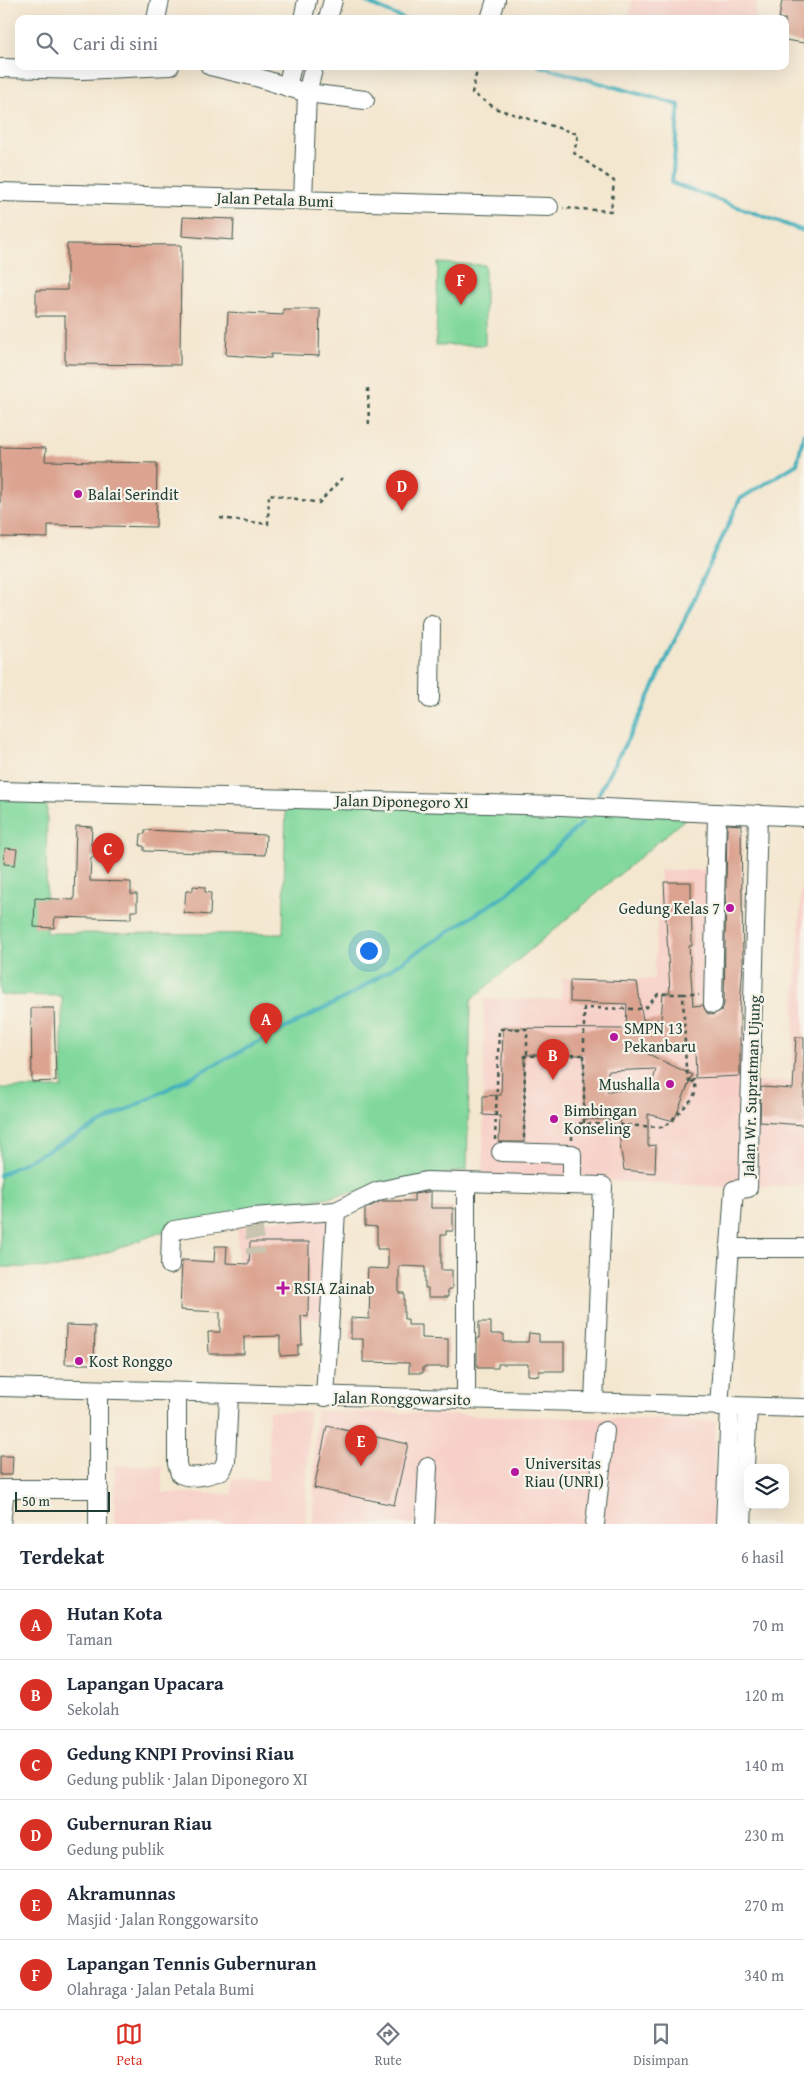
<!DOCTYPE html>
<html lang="id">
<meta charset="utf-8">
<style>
:root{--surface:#fff;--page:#f6f6f7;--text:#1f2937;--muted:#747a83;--line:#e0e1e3;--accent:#d93025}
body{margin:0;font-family:"Gentium Book Plus",serif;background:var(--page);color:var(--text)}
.controls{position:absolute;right:15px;bottom:15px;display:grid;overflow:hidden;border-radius:10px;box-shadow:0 5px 20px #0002}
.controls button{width:45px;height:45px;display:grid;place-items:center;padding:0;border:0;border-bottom:1px solid var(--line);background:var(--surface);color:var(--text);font:25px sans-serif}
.scale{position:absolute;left:15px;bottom:12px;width:95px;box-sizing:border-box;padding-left:5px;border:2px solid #1f3d34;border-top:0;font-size:14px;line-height:18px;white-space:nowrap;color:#1f3d34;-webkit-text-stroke:4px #f7f3e8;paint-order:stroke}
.you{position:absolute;left:368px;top:950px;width:18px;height:18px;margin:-12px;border:4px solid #fff;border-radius:50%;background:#1a73e8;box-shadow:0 0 0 8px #1a73e833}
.badge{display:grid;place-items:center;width:32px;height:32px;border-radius:50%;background:var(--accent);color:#fff;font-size:16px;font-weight:700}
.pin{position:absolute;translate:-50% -41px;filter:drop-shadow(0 1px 2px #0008)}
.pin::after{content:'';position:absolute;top:26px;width:18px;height:15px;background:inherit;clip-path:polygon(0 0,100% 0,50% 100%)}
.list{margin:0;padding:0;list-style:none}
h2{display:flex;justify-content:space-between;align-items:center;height:65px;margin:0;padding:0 20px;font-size:21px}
h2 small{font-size:16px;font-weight:400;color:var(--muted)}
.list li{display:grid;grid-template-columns:32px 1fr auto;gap:15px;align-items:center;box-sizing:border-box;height:70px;padding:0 20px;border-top:1px solid var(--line)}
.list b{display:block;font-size:19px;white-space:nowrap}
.list p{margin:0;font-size:16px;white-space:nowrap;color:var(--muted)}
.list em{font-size:16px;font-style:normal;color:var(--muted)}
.icon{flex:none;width:28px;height:28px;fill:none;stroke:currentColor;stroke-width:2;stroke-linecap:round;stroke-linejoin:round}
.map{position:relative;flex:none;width:804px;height:1524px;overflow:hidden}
.search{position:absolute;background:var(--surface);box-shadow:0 5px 20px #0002;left:15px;right:15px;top:15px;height:55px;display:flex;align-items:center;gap:12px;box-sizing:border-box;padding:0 18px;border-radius:10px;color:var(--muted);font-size:19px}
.sheet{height:485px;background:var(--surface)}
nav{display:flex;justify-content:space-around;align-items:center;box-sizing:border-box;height:70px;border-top:1px solid var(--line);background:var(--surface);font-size:14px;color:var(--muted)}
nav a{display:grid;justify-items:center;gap:2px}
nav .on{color:var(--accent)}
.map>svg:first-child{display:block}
.built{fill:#f7d1c9}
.green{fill:#81d89c;stroke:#508a68}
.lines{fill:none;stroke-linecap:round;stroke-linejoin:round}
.stream{stroke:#42b1bd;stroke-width:4}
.building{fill:#dba390;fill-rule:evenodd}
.minor-tunnel{stroke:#c9c5b1;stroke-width:18;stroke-dasharray:18 9;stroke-linecap:butt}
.minor-casing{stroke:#3f564b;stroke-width:20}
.path{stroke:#3f564b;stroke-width:2.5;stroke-dasharray:4 4;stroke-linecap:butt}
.minor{stroke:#fff;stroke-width:18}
.poi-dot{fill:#b5179e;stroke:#f7f3e8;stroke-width:2}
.labels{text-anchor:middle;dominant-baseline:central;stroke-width:4.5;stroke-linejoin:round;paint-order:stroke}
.street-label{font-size:16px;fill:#1f3d34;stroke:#f7f3e8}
.poi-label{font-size:16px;fill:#1f3d34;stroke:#f7f3e8;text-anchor:start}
</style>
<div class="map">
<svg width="804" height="1524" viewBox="0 0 804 1524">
<rect width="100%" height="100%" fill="#f7f3e8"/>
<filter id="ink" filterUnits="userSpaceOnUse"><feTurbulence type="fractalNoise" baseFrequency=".02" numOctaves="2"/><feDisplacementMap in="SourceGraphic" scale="10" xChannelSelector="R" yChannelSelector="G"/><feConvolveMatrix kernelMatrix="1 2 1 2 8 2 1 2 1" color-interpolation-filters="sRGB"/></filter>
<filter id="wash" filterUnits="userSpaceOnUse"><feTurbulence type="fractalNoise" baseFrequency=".0096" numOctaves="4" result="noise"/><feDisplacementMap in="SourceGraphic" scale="20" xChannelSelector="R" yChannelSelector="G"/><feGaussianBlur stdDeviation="1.12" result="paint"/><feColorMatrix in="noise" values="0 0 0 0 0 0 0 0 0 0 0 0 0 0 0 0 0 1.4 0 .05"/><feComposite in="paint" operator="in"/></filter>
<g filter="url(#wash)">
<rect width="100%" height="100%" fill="#f4e7d0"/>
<g class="built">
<polygon points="632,0 757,0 755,19 629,19"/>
<polygon points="706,822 741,822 748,1188 613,1181 483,1177 484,999 561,999 562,978 654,979 660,870 706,870"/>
<polygon points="804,835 804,1186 750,1186 754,1082 791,1081"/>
<polygon points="331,1216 327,1320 236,1316 238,1260 237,1223"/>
<polygon points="269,1411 309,1412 305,1524 114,1524 115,1465 162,1466 162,1493 232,1494 232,1479 268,1480"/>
<polygon points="316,1411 716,1421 713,1524 313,1524"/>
</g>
<g class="green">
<polygon points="438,263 485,265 485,345 436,345"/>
<polygon points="0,791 47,793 46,933 283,934 286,798 692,813 471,1000 467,1170 175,1227 114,1250 58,1268 0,1267 0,1088 62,1088 62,996 0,995"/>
</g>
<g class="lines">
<g class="stream">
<polyline points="362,0 404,19"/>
<polyline points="539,66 679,105 672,183 804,231"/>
<polyline points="599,793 642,712 740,499 797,464 804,433"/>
<polyline points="0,1175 352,994 507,894 582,823"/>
</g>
</g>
<g id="blocks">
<g class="building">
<polygon points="782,0 804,0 804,43 785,40 785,19 779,19"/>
<polygon points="183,217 234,219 233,240 182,236"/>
<polygon points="67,244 181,245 180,365 65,364 65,316 36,316 36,290 67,290"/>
<polygon points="283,309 320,309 319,356 271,354 271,358 226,355 228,312 283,315"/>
<polygon points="0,447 46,448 45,461 157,463 156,527 48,525 48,538 0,537"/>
<path d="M727,824l14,1 2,137 -3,45v69l-44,2 -1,-27 -55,-1 52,25 -18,46 -26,-7v32l8,-1 -1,28 -31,-3 -4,-25v-25l-36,-1v-64h-59l-1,87h-25l1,-26 -17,-1v-19l18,-1 2,-67 123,1 1,-25 -57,-2v-22l67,2 6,38h18l2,-27h7l-6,-111h27l1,64h-3l4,60 10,-1 4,8 5,2 10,-5 2,-6zM656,1069l-5,20 -44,2 1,-20z"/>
<polygon points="76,826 92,827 91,845 96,845 95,857 91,857 90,881 131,882 131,894 137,894 137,911 131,911 131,919 55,917 54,928 34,927 35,898 74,900"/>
<polygon points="145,830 266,835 265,855 144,851 144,846 140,846 141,834 145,834"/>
<polygon points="5,848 17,849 15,865 4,864"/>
<polygon points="193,886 205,887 205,892 211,893 210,915 184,913 186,891 193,891"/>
<polygon points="31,1008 54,1008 56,1081 32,1082"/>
<polygon points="796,1037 804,1037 804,1125 760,1122 761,1087 793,1089"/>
<polygon points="427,1192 431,1192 431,1208 453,1208 453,1231 446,1231 446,1235 441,1235 441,1270 452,1270 452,1289 448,1289 448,1297 428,1297 428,1288 425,1288 425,1267 399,1266 399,1293 404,1293 404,1319 408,1319 408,1325 422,1325 422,1338 448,1339 448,1367 423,1367 423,1373 409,1373 409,1363 363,1362 363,1339 351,1339 351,1318 369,1319 370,1284 367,1283 368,1268 388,1269 388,1249 377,1249 377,1227 365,1226 365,1209 381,1201 414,1201 414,1194"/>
<polygon points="250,1242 309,1242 308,1317 301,1316 302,1345 298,1345 298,1355 280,1356 280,1336 244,1337 244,1354 209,1354 208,1332 220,1332 220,1312 180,1310 182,1260 214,1262 215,1246 227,1246 226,1263 249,1264"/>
<polygon points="479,1322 491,1322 491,1334 504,1334 504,1342 528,1342 529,1333 539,1334 539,1342 564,1342 564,1371 539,1371 539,1376 528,1375 528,1364 498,1364 498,1368 477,1368 477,1338 479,1338"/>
<polygon points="66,1325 95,1326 94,1364 65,1364"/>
<polygon points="327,1426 408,1444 394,1505 314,1488"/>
<polygon points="0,1456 13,1456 12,1475 0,1475"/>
</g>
</g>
</g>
<g filter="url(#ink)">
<use href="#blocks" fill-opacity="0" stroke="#3f564b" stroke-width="1"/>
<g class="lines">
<polyline class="minor-tunnel" points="254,1221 255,1254"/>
<defs>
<g id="minor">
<polyline points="156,19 160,0"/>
<polyline points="303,19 307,0"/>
<polyline points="328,19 333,0"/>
<polyline points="490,19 496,0"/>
<polyline points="210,66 256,77 307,93 365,100"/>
<polyline points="0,68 83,70 170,66"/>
<polyline points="287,87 292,66"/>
<polyline points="0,192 549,207"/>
<polyline points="303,200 307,93 314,66"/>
<polyline points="430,699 431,624"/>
<polyline points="0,791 561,806 804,817"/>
<polyline points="713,1004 717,813"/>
<polyline points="501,1152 572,1154 572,1185"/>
<polyline points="466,1182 466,1400"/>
<polyline points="729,1248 804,1248"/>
<polyline points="170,1265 171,1233 174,1230 253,1217 336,1211 378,1191 426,1181 603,1186 594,1402"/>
<polyline points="0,1387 804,1408"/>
<path d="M177,1393v71l3,10c13,6 29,1 42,-4l4,-9 3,-67"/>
<polyline points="325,1397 336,1211"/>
<polyline points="719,1407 733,1203 734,1190 748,1188 758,814"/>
<polyline points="0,1489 99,1489"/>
<polyline points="1,1524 5,1489"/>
<polyline points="98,1524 98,1390"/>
<polyline points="425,1524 428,1467"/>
<polyline points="595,1524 605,1431"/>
<polyline points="725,1524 730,1407"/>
<polyline points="742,1524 748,1407"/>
</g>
</defs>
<use href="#minor" class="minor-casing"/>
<g class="path">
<polyline points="478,66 472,93 497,109 578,134 574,153 614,181 611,211 563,208"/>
<polyline points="368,388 369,428"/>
<polyline points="220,518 268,524 269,494 319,503 342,478"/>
<polyline points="584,1123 584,1008 638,1009 647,1007 658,994 683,994"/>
<polyline points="524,1138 525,1056 584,1055"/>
<polyline points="495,1140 499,1029 527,1029 527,1055"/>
<path d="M572,1140v-17l90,4 4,-1 26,-27c4,-6 4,-12 2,-19l-4,4 -4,-15 -3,-75h16"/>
</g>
<use href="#minor" class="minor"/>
</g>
</g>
<g class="poi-dot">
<circle cx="78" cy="494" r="5"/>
<circle cx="730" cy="908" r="5"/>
<circle cx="614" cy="1037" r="5"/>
<circle cx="670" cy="1084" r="5"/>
<circle cx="554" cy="1119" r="5"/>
<path d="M280.5 1280.5h5v5h5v5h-5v5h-5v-5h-5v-5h5z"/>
<circle cx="79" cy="1361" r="5"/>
<circle cx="515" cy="1472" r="5"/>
</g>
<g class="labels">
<g class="street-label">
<text transform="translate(275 199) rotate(2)">Jalan Petala Bumi</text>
<text transform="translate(402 801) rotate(1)">Jalan Diponegoro XI</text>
<text transform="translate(751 1086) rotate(-88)">Jalan Wr. Supratman Ujung</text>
<text transform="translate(402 1398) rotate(1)">Jalan Ronggowarsito</text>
</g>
<g class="poi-label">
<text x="88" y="494">Balai Serindit</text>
<text x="720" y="908" text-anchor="end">Gedung Kelas 7</text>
<text x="624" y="1028">SMPN 13<tspan x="624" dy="18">Pekanbaru</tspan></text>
<text x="660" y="1084" text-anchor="end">Mushalla</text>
<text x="564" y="1110">Bimbingan<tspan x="564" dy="18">Konseling</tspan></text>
<text x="294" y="1288">RSIA Zainab</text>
<text x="89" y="1361">Kost Ronggo</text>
<text x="525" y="1463">Universitas<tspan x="525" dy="18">Riau (UNRI)</tspan></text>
</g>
</g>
</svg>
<div class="controls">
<button><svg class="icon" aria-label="layers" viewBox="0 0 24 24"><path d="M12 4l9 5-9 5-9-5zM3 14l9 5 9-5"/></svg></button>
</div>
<div class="scale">50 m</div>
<div class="you"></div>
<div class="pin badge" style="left:266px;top:1044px">A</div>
<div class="pin badge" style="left:553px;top:1080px">B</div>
<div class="pin badge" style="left:108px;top:874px">C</div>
<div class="pin badge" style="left:402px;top:511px">D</div>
<div class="pin badge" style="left:361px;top:1466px">E</div>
<div class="pin badge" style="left:461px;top:305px">F</div>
<div class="search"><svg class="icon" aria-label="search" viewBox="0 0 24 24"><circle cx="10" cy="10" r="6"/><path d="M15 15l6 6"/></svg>Cari di sini</div>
</div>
<section class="sheet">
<h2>Terdekat<small>6 hasil</small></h2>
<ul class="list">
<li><span class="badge">A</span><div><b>Hutan Kota</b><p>Taman</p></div><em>70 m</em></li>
<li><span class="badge">B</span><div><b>Lapangan Upacara</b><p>Sekolah</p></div><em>120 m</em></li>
<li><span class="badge">C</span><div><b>Gedung KNPI Provinsi Riau</b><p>Gedung publik · Jalan Diponegoro XI</p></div><em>140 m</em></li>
<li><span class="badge">D</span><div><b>Gubernuran Riau</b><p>Gedung publik</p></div><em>230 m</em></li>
<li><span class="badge">E</span><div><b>Akramunnas</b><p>Masjid · Jalan Ronggowarsito</p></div><em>270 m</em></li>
<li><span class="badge">F</span><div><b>Lapangan Tennis Gubernuran</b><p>Olahraga · Jalan Petala Bumi</p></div><em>340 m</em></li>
</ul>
</section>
<nav>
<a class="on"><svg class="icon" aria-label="map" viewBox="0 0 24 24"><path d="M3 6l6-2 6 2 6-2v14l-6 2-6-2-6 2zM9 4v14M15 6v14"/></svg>Peta</a>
<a><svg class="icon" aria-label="directions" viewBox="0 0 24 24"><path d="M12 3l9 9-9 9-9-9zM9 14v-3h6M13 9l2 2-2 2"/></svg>Rute</a>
<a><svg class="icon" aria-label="saved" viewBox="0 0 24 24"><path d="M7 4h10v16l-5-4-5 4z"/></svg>Disimpan</a>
</nav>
